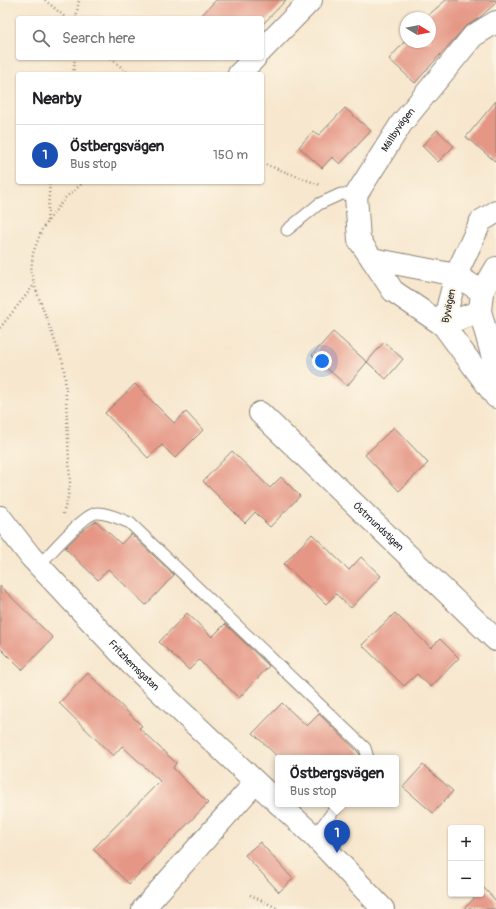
<!DOCTYPE html>
<meta charset="utf-8">
<style>
:root{--surface:#fff;--page:#f2f2f2;--text:#202124;--muted:#757577;--line:#e0e0e0;--accent:#d1495b}
body{margin:0;font-family:Pangolin,sans-serif;background:var(--page);color:var(--text)}
.controls{position:absolute;right:12px;bottom:12px;display:grid;overflow:hidden;border-radius:4px;box-shadow:0 1px 3px #0004}
.controls button{width:36px;height:36px;display:grid;place-items:center;padding:0;border:0;border-bottom:1px solid var(--line);background:var(--surface);color:var(--text);font:20px sans-serif}
.compass{position:absolute;left:400px;top:12px;width:36px;height:36px;border-radius:50%;background:var(--surface);box-shadow:0 1px 3px #0004;rotate:100deg}
.you{position:absolute;left:322px;top:361px;width:14px;height:14px;margin:-10px;border:3px solid #fff;border-radius:50%;background:#1a73e8;box-shadow:0 0 0 6px #1a73e833}
.badge{display:grid;place-items:center;width:26px;height:26px;border-radius:50%;background:var(--accent);color:#fff;font-size:13px;font-weight:700}
.pin{position:absolute;translate:-50% -33px;filter:drop-shadow(0 1px 2px #0008)}
.pin::after{content:'';position:absolute;top:21px;width:14px;height:12px;background:inherit;clip-path:polygon(0 0,100% 0,50% 100%)}
.popup{position:absolute;left:275px;top:755px;width:124px;height:52px;box-sizing:border-box;display:grid;place-content:center;border-radius:4px;background:var(--surface);filter:drop-shadow(0 1px 3px #0005);font-size:13px;white-space:nowrap;color:var(--muted)}
.popup b{font-size:15px;color:var(--text)}
.popup::after{content:'';position:absolute;left:50%;top:100%;margin-left:-8px;border:8px solid transparent;border-top-color:var(--surface)}
.list{margin:0;padding:0;list-style:none}
h2{display:flex;justify-content:space-between;align-items:center;height:52px;margin:0;padding:0 16px;font-size:17px}
h2 small{font-size:13px;font-weight:400;color:var(--muted)}
.list li{display:grid;grid-template-columns:26px 1fr auto;gap:12px;align-items:center;box-sizing:border-box;height:60px;padding:0 16px;border-top:1px solid var(--line)}
.list b{display:block;font-size:15px;white-space:nowrap}
.list p{margin:0;font-size:13px;white-space:nowrap;color:var(--muted)}
.list em{font-size:13px;font-style:normal;color:var(--muted)}
.icon{flex:none;width:22px;height:22px;fill:none;stroke:currentColor;stroke-width:2;stroke-linecap:round;stroke-linejoin:round}
.map{position:relative;flex:none;width:496px;height:909px;overflow:hidden}
.search{position:absolute;background:var(--surface);box-shadow:0 1px 3px #0004;left:16px;top:16px;width:248px;height:44px;display:flex;align-items:center;gap:10px;box-sizing:border-box;padding:0 14px;border-radius:4px;color:var(--muted);font-size:15px}
.panel{position:absolute;background:var(--surface);box-shadow:0 1px 3px #0004;left:16px;top:72px;width:248px;height:112px;border-radius:4px}
.map>svg:first-child{display:block}
.building{fill:#e59685}
.lines{fill:none;stroke-linecap:round;stroke-linejoin:round}
.service-casing{stroke:#8a8275;stroke-width:13}
.minor-casing{stroke:#8a8275;stroke-width:24}
.tertiary-casing{stroke:#8a8275;stroke-width:24}
.path{stroke:#8a8275;stroke-width:2.5;stroke-dasharray:1 3;stroke-linecap:butt}
.service{stroke:#fff;stroke-width:11}
.minor{stroke:#fff;stroke-width:22}
.tertiary{stroke:#fff;stroke-width:22}
.labels{text-anchor:middle;dominant-baseline:central;stroke-width:4;stroke-linejoin:round;paint-order:stroke}
.street-label{font-size:10px;fill:#1c1c1c;stroke:#fcf5e5}
</style>
<div class="map">
<svg width="496" height="909" viewBox="0 0 496 909">
<rect width="100%" height="100%" fill="#fcf5e5"/>
<filter id="ink" filterUnits="userSpaceOnUse"><feTurbulence type="fractalNoise" baseFrequency=".025" numOctaves="2"/><feDisplacementMap in="SourceGraphic" scale="8" xChannelSelector="R" yChannelSelector="G"/><feConvolveMatrix kernelMatrix="1 2 1 2 8 2 1 2 1" color-interpolation-filters="sRGB"/></filter>
<filter id="wash" filterUnits="userSpaceOnUse"><feTurbulence type="fractalNoise" baseFrequency=".012" numOctaves="4" result="noise"/><feDisplacementMap in="SourceGraphic" scale="16" xChannelSelector="R" yChannelSelector="G"/><feGaussianBlur stdDeviation="0.9" result="paint"/><feColorMatrix in="noise" values="0 0 0 0 0 0 0 0 0 0 0 0 0 0 0 0 0 1.4 0 .05"/><feComposite in="paint" operator="in"/></filter>
<g filter="url(#wash)">
<rect width="100%" height="100%" fill="#f7e7ce"/>
<g id="blocks">
<g class="building">
<polygon points="216,0 286,0 262,25 262,18 199,18"/>
<polygon points="446,0 496,0 496,3 480,17 464,28 415,83 389,59 406,40 406,42 430,42 430,18 425,18"/>
<polygon points="496,101 496,162 466,137"/>
<polygon points="345,108 371,131 340,164 332,157 322,168 299,147 313,131 319,135"/>
<polygon points="437,130 454,146 438,162 422,146"/>
<polygon points="333,332 367,362 347,386 312,355"/>
<polygon points="384,342 403,359 386,379 367,362"/>
<polygon points="135,384 174,423 186,412 203,430 175,458 162,445 148,458 105,413"/>
<polygon points="394,427 428,463 399,491 365,455"/>
<polygon points="232,451 270,488 281,477 300,496 270,527 255,512 245,523 203,481"/>
<polygon points="96,521 121,544 131,534 174,575 146,605 108,569 98,580 65,548 81,532"/>
<polygon points="312,534 349,570 361,557 381,576 351,608 336,594 326,604 284,564"/>
<polygon points="0,586 53,638 22,670 0,648"/>
<polygon points="187,613 212,637 225,624 269,666 239,698 199,660 189,670 159,642"/>
<polygon points="395,613 431,648 440,639 459,658 431,687 417,674 404,686 362,645"/>
<polygon points="88,673 142,726 139,728 176,763 173,768 208,803 129,884 93,849 160,781 122,746 113,756 59,703"/>
<polygon points="282,703 307,726 319,714 359,753 361,758 279,758 253,733"/>
<polygon points="423,765 453,791 433,813 403,787"/>
<polygon points="260,842 293,879 279,892 245,855"/>
<polygon points="484,888 496,901 496,909 464,909 478,894 481,894 481,891"/>
</g>
</g>
</g>
<g filter="url(#ink)">
<use href="#blocks" fill-opacity="0" stroke="#8a8275" stroke-width="1"/>
<g class="lines">
<defs>
<g id="service">
<polyline points="287,230 319,204 341,194 356,195"/>
<path d="M39,565c10,-10 46,-52 58,-52 12,0 23,6 33,10l235,225 3,10"/>
<polyline points="314,836 339,804"/>
</g>
<g id="minor">
<polyline points="262,50 311,0"/>
<polyline points="239,74 255,58"/>
<polyline points="372,259 456,275 482,292"/>
<path id="s1" d="M480,311l-37,14 -50,-34 -21,-32 -13,-19 -3,-45 45,-71 72,-88 23,-14"/>
<path id="s2" d="M260,413l236,227"/>
<path id="s3" d="M0,517l31,40 99,106 148,140"/>
<polyline points="279,804 314,836 383,909"/>
<polyline points="143,909 255,783"/>
</g>
<g id="tertiary">
<polyline points="496,212 481,221 456,275 443,325 496,397"/>
<polyline points="496,268 482,292 480,311 496,369"/>
</g>
</defs>
<use href="#service" class="service-casing"/>
<use href="#minor" class="minor-casing"/>
<use href="#tertiary" class="tertiary-casing"/>
<g class="path">
<polyline points="45,0 66,18"/>
<polyline points="76,18 79,0"/>
<polyline points="111,58 129,74"/>
<polyline points="73,74 75,58"/>
<polyline points="262,163 320,185"/>
<polyline points="47,221 50,182"/>
<polyline points="0,328 34,285"/>
<polyline points="63,514 68,497 70,482 65,377 63,363 36,290 31,272 33,253 42,229 65,198 84,182"/>
<polyline points="250,895 279,909"/>
</g>
<use href="#service" class="service"/>
<use href="#minor" class="minor"/>
<use href="#tertiary" class="tertiary"/>
</g>
</g>
<g class="labels">
<g class="street-label">
<text stroke="none"><textPath href="#s1" startOffset="284">Mällbyvägen</textPath></text>
<text transform="translate(449 306) rotate(-78)">Byvägen</text>
<text stroke="none"><textPath href="#s2" startOffset="164">Östmundstigen</textPath></text>
<text stroke="none"><textPath href="#s3" startOffset="200">Fritzhemsgatan</textPath></text>
</g>
</g>
</svg>
<div class="controls">
<button>+</button>
<button>−</button>
</div>
<svg class="compass" viewBox="-18 -18 36 36"><path d="M0-13l5 13h-10z" fill="#e53935"/><path d="M0 13l5-13h-10z" fill="#757577"/></svg>
<div class="you"></div>
<div class="pin badge" style="left:337px;top:853px;background:#1a4fb4">1</div>
<div class="popup"><b>Östbergsvägen</b>Bus stop</div>
<div class="search"><svg class="icon" aria-label="search" viewBox="0 0 24 24"><circle cx="10" cy="10" r="6"/><path d="M15 15l6 6"/></svg>Search here</div>
<section class="panel">
<h2>Nearby<small></small></h2>
<ul class="list">
<li><span class="badge" style="background:#1a4fb4">1</span><div><b>Östbergsvägen</b><p>Bus stop</p></div><em>150 m</em></li>
</ul>
</section>
</div>
